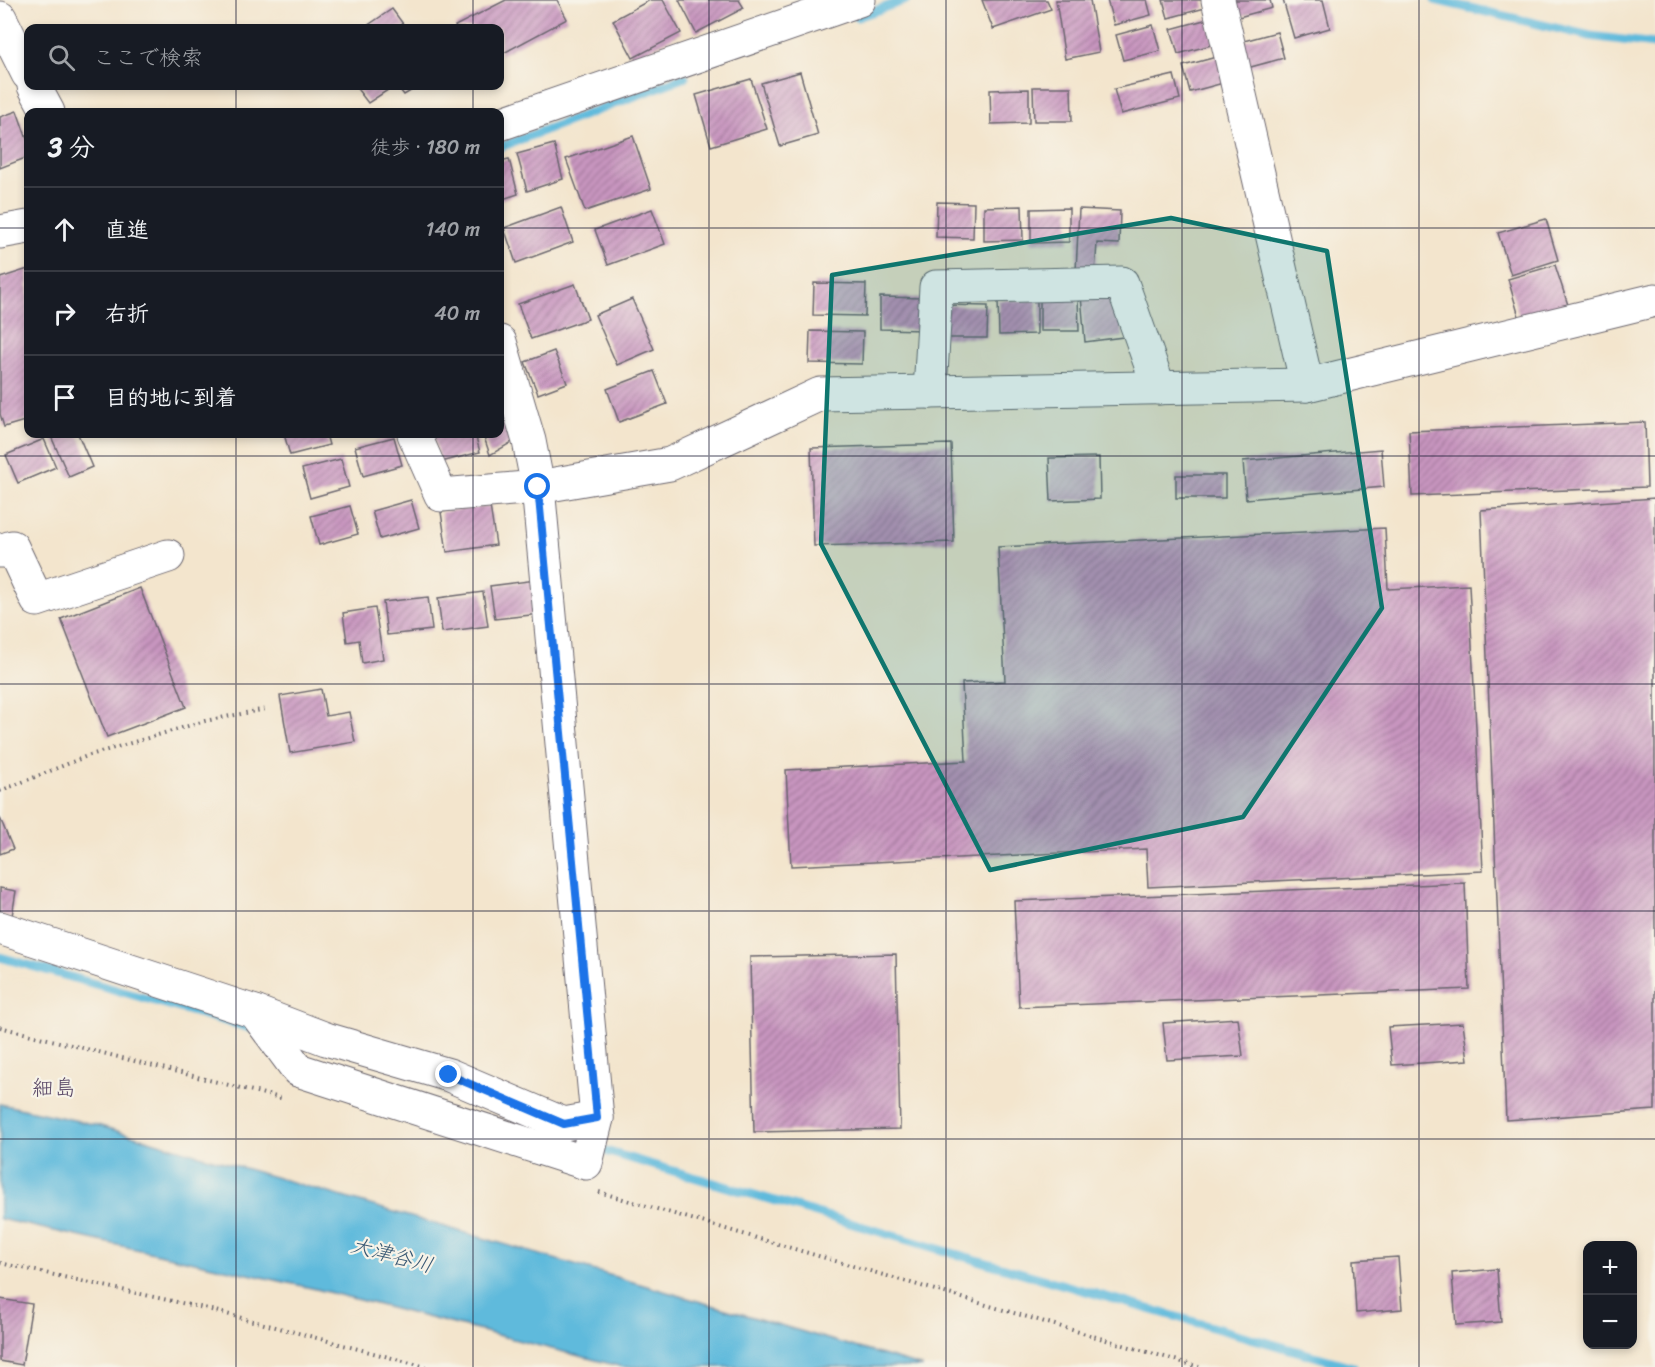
<!DOCTYPE html>
<html lang="ja">
<meta charset="utf-8">
<style>
:root{--surface:#171b24;--page:#242831;--text:#f1f3f6;--muted:#9ea1a6;--line:#363941}
body{margin:0;font-family:Sriracha,"Klee One",sans-serif;background:var(--page);color:var(--text)}
.controls{position:absolute;right:18px;bottom:18px;display:grid;overflow:hidden;border-radius:12px;box-shadow:0 3px 9px #0003}
.controls button{width:54px;height:54px;display:grid;place-items:center;padding:0;border:0;border-bottom:2px solid var(--line);background:var(--surface);color:var(--text);font:30px sans-serif}
.stop{position:absolute;width:18px;height:18px;margin:-14px;border:4px solid #1a73e8;border-radius:50%;background:#fff}
.stop.end{background:#1a73e8;border-color:#fff;box-shadow:0 2px 6px #0008}
.list{margin:0;padding:0;list-style:none}
h2{display:flex;justify-content:space-between;align-items:center;height:78px;margin:0;padding:0 24px;font-size:26px}
h2 small{font-size:20px;font-weight:400;color:var(--muted)}
.list li{display:grid;grid-template-columns:39px 1fr auto;gap:18px;align-items:center;box-sizing:border-box;height:84px;padding:0 24px;border-top:2px solid var(--line)}
.list b{display:block;font-size:22px;white-space:nowrap}
.list em{font-size:20px;font-style:normal;color:var(--muted)}
.icon{flex:none;width:33px;height:33px;fill:none;stroke:currentColor;stroke-width:2;stroke-linecap:round;stroke-linejoin:round}
.map{position:relative;flex:none;width:1655px;height:1367px;overflow:hidden}
.search{position:absolute;background:var(--surface);box-shadow:0 3px 9px #0003;left:24px;top:24px;width:480px;height:66px;display:flex;align-items:center;gap:15px;box-sizing:border-box;padding:0 21px;border-radius:12px;color:var(--muted);font-size:22px}
.panel{position:absolute;background:var(--surface);box-shadow:0 3px 9px #0003;left:24px;top:108px;width:480px;height:330px;border-radius:12px}
.map>svg:first-child{display:block}
.water{fill:#5ebadc;stroke:#406e8c;stroke-width:1.5}
.lines{fill:none;stroke-linecap:round;stroke-linejoin:round}
.stream{stroke:#5ebadc;stroke-width:9}
.building{fill:url(#building-hatch)}
.minor-casing{stroke:#6b666e;stroke-width:35}
.path{stroke:#6b666e;stroke-width:4;stroke-dasharray:1.5 4.5;stroke-linecap:butt}
.minor{stroke:#fff;stroke-width:33}
.route{stroke:#1a73e8;stroke-width:8}
.marked{fill:#0f766e;fill-opacity:0.2;stroke:#0f766e;stroke-width:4.5;stroke-linejoin:round}
.grid{fill:none;stroke:#22223b;stroke-width:1.5;stroke-opacity:0.55}
.labels{text-anchor:middle;dominant-baseline:central;stroke-width:4.5;stroke-linejoin:round;paint-order:stroke}
.water-label{font-size:21px;font-style:italic;fill:#375773;stroke:#f7f3e8}
.quarter-label{font-size:22px;fill:#5c4a69;stroke:#f7f3e8}
</style>
<div class="map">
<svg width="1655" height="1367" viewBox="0 0 1655 1367">
<defs>
<pattern id="building-hatch" width="6" height="6" patternUnits="userSpaceOnUse" patternTransform="scale(1.5)"><rect width="6" height="6" fill="#c895bf"/><path d="M-1 1l2-2M0 6l6-6M5 7l2-2" fill="none" stroke="#a2799c"/></pattern>
</defs>
<rect width="100%" height="100%" fill="#f7f3e8"/>
<filter id="ink" filterUnits="userSpaceOnUse"><feTurbulence type="fractalNoise" baseFrequency=".0167" numOctaves="2"/><feDisplacementMap in="SourceGraphic" scale="12" xChannelSelector="R" yChannelSelector="G"/><feConvolveMatrix kernelMatrix="1 2 1 2 8 2 1 2 1" color-interpolation-filters="sRGB"/></filter>
<filter id="wash" filterUnits="userSpaceOnUse"><feTurbulence type="fractalNoise" baseFrequency=".008" numOctaves="4" result="noise"/><feDisplacementMap in="SourceGraphic" scale="24" xChannelSelector="R" yChannelSelector="G"/><feGaussianBlur stdDeviation="1.35" result="paint"/><feColorMatrix in="noise" values="0 0 0 0 0 0 0 0 0 0 0 0 0 0 0 0 0 1.4 0 .05"/><feComposite in="paint" operator="in"/></filter>
<g filter="url(#wash)">
<rect width="100%" height="100%" fill="#f3e5cd"/>
<polygon class="water" points="0,1104 97,1125 923,1367 623,1367 316,1289 0,1219"/>
<g class="lines">
<g class="stream">
<polyline points="1435,0 1590,36 1655,44"/>
<polyline points="857,17 906,0"/>
<polyline points="500,147 685,77"/>
<polyline points="0,957 257,1030"/>
<polyline points="595,1148 952,1253 1353,1367"/>
</g>
</g>
<g id="blocks">
<g class="building">
<polygon points="506,0 557,0 567,19 500,55 500,28 456,28 455,26"/>
<polygon points="650,0 663,0 681,33 633,58 613,20"/>
<polygon points="679,0 739,0 744,8 696,33"/>
<polygon points="982,0 1047,0 1051,9 993,29"/>
<polygon points="1056,0 1090,0 1099,52 1065,59"/>
<polygon points="1107,0 1147,0 1151,15 1114,25"/>
<polygon points="1163,0 1203,0 1205,8 1168,18"/>
<polygon points="1230,0 1270,0 1272,8 1235,18"/>
<polygon points="1283,0 1323,0 1330,28 1294,38"/>
<polygon points="392,9 406,28 364,28"/>
<polygon points="1208,19 1215,44 1178,54 1171,29"/>
<polygon points="1153,25 1160,51 1123,60 1116,35"/>
<polygon points="1277,32 1284,58 1247,68 1240,42"/>
<polygon points="1220,56 1227,82 1190,92 1183,66"/>
<polygon points="800,72 818,135 780,146 761,83"/>
<polygon points="1174,75 1180,99 1121,114 1114,89"/>
<polygon points="751,79 767,129 711,146 696,95"/>
<polygon points="355,86 394,86 368,103"/>
<polygon points="397,86 419,86 404,95"/>
<polygon points="1033,87 1071,87 1072,121 1034,121"/>
<polygon points="1029,89 1029,123 991,124 990,90"/>
<polygon points="17,111 28,142 28,157 0,168 0,117"/>
<polygon points="633,136 651,189 585,211 566,159"/>
<polygon points="554,144 563,179 527,191 517,154"/>
<polygon points="509,159 518,194 500,200 500,161"/>
<polygon points="937,202 974,203 973,238 936,237"/>
<polygon points="1022,206 1023,240 984,241 984,207"/>
<polygon points="561,207 573,242 516,263 504,228"/>
<polygon points="1069,208 1069,242 1031,243 1031,209"/>
<polygon points="652,209 665,244 608,265 595,230"/>
<polygon points="1079,209 1120,211 1119,244 1097,243 1095,272 1076,271"/>
<polygon points="1546,219 1558,260 1511,275 1498,233"/>
<polygon points="1555,265 1568,305 1520,320 1508,279"/>
<polygon points="28,269 28,420 4,427 0,414 0,278"/>
<polygon points="814,283 866,284 865,316 813,315"/>
<polygon points="575,284 588,319 531,339 518,304"/>
<polygon points="1120,295 1123,337 1085,342 1081,296"/>
<polygon points="880,297 924,298 924,330 880,329"/>
<polygon points="1040,297 1078,297 1079,331 1040,331"/>
<polygon points="632,299 654,349 617,365 595,315"/>
<polygon points="998,300 1037,300 1037,334 999,335"/>
<polygon points="944,305 988,306 987,338 943,338"/>
<polygon points="810,331 863,332 862,364 809,363"/>
<polygon points="554,351 567,383 538,394 525,362"/>
<polygon points="654,371 667,404 619,422 607,389"/>
<polygon points="500,396 514,441 490,455 483,434 500,434"/>
<polygon points="1645,422 1647,487 1412,496 1409,431"/>
<polygon points="50,434 78,434 92,467 69,477"/>
<polygon points="284,434 326,434 329,445 290,455"/>
<polygon points="433,434 475,434 480,452 441,462"/>
<polygon points="394,437 402,465 363,476 355,447"/>
<polygon points="44,439 56,467 18,483 6,455"/>
<polygon points="951,444 954,542 814,546 811,448"/>
<polygon points="1381,449 1384,487 1246,499 1243,461"/>
<polygon points="1099,457 1100,499 1051,501 1049,458"/>
<polygon points="341,459 349,487 310,498 302,469"/>
<rect x="1176" y="475" width="49" height="23"/>
<polygon points="1655,498 1655,1110 1506,1120 1481,510"/>
<polygon points="411,500 419,528 380,539 372,511"/>
<polygon points="350,506 358,534 319,545 311,516"/>
<polygon points="490,506 496,545 447,552 441,512"/>
<polygon points="1385,528 1388,589 1469,585 1483,871 1148,887 1146,849 791,866 786,770 966,761 962,683 1005,681 998,547"/>
<polygon points="536,580 540,614 495,619 490,586"/>
<polygon points="140,588 186,707 107,737 61,619"/>
<polygon points="483,592 488,626 442,632 438,598"/>
<polygon points="428,597 432,630 387,635 383,602"/>
<polygon points="375,608 383,659 362,663 359,640 347,642 343,613"/>
<polygon points="321,689 326,716 349,712 355,742 290,753 280,696"/>
<polygon points="0,818 13,849 0,854"/>
<polygon points="1465,883 1469,989 1019,1007 1014,901"/>
<polygon points="0,888 16,891 12,916 0,914"/>
<polygon points="896,954 900,1129 754,1132 750,957"/>
<polygon points="1238,1018 1243,1056 1167,1060 1163,1023"/>
<polygon points="1463,1023 1468,1060 1392,1065 1388,1027"/>
<polygon points="1398,1257 1402,1309 1356,1313 1353,1260"/>
<polygon points="1497,1269 1501,1322 1456,1325 1452,1273"/>
<polygon points="0,1299 32,1304 22,1365 0,1361"/>
</g>
</g>
</g>
<g filter="url(#ink)">
<use href="#blocks" fill-opacity="0" stroke="#6b666e" stroke-width="1.5"/>
<g class="lines">
<defs>
<g id="minor">
<polyline points="1218,0 1307,385"/>
<polyline points="0,18 28,74"/>
<polyline points="34,86 48,112"/>
<polyline points="500,124 859,0"/>
<polyline points="0,232 28,227"/>
<polyline points="930,392 936,287 1122,283 1159,388"/>
<polyline points="414,434 441,495 538,487 670,464 820,394 1307,385 1655,300"/>
<polyline points="0,551 12,547 37,600 168,556"/>
<polyline points="0,928 255,1012 298,1070 586,1163 597,1118 538,487 529,441 500,342"/>
<polyline points="255,1012 326,1039 449,1075 564,1124 597,1118"/>
</g>
</defs>
<use href="#minor" class="minor-casing"/>
<g class="path">
<polyline points="0,791 87,756 205,721 266,709"/>
<polyline points="0,1027 284,1099"/>
<polyline points="599,1192 1199,1367"/>
<polyline points="0,1263 204,1308 426,1367"/>
</g>
<use href="#minor" class="minor"/>
</g>
</g>
<g class="lines" filter="url(#ink)">
<polyline class="route" points="449,1075 564,1124 597,1118 538,487"/>
</g>
<path class="marked" d="M1171,218l156,33 55,357 -139,209 -253,53 -169,-326 11,-269z"/>
<path class="grid" d="M236,0v28M473,0v28M709,0v1367M946,0v1367M1182,0v1367M1419,0v1367M236,86v26M473,86v26M0,228h28M500,228h1155M236,434v933M473,434v933M0,456h1655M0,684h1655M0,911h1655M0,1139h1655"/>
<g class="labels">
<g class="water-label">
<text transform="translate(392 1255) rotate(15)">大津谷川</text>
</g>
<g class="quarter-label">
<text x="54" y="1087">細島</text>
</g>
</g>
</svg>
<div class="controls">
<button>+</button>
<button>−</button>
</div>
<div class="stop" style="left:538px;top:487px"></div>
<div class="stop end" style="left:449px;top:1075px"></div>
<div class="search"><svg class="icon" aria-label="search" viewBox="0 0 24 24"><circle cx="10" cy="10" r="6"/><path d="M15 15l6 6"/></svg>ここで検索</div>
<section class="panel">
<h2>3 分<small>徒歩 · 180 m</small></h2>
<ul class="list">
<li><svg class="icon" aria-label="ahead" viewBox="0 0 24 24"><path d="M12 20V5M6 11l6-6 6 6"/></svg><div><b>直進</b></div><em>140 m</em></li>
<li><svg class="icon" aria-label="right" viewBox="0 0 24 24"><path d="M7 20v-9h11M14 6l5 5-5 5"/></svg><div><b>右折</b></div><em>40 m</em></li>
<li><svg class="icon" aria-label="arrive" viewBox="0 0 24 24"><path d="M6 21V4h12l-3 4 3 4H6"/></svg><div><b>目的地に到着</b></div></li>
</ul>
</section>
</div>
